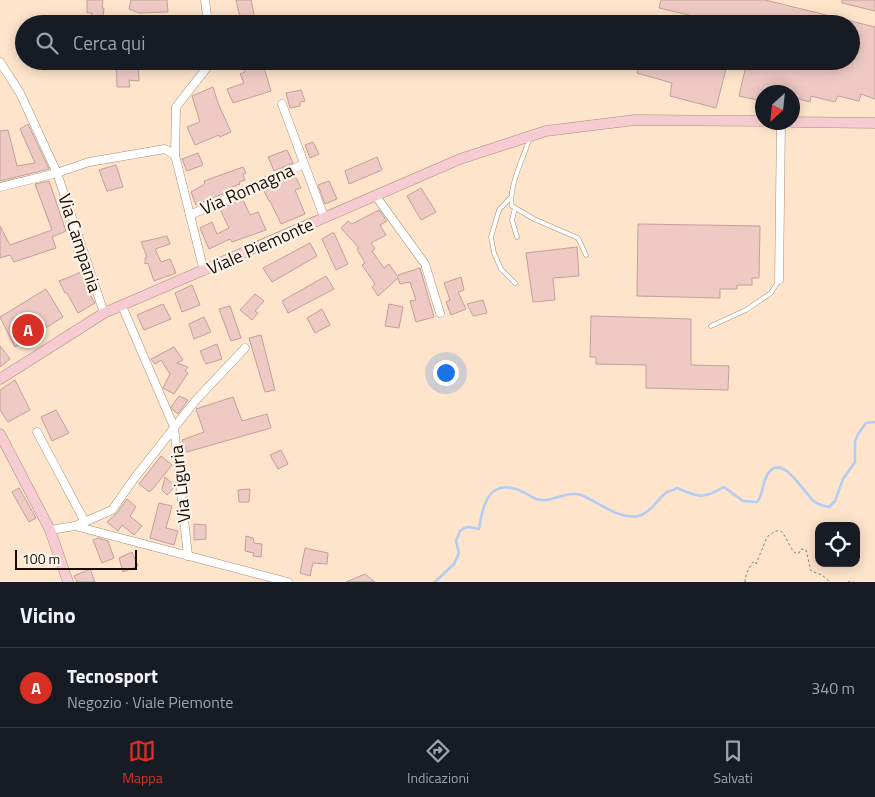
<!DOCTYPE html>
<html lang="it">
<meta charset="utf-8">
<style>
:root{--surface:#171b24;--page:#242831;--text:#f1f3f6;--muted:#9ea1a6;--line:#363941;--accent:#d93025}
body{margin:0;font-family:"Titillium Web",sans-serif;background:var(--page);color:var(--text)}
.controls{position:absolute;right:15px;bottom:15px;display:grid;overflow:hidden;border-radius:10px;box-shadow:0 2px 12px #0003}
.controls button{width:45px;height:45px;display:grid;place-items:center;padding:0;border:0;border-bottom:1px solid var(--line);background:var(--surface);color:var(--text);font:25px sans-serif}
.compass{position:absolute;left:755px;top:85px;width:45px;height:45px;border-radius:50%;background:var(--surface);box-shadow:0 2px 12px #0003;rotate:207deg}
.scale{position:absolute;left:15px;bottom:12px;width:122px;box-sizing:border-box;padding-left:5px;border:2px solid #160e06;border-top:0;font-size:14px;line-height:18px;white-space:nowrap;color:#160e06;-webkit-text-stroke:4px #fef4ea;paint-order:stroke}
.you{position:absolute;left:445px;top:372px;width:18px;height:18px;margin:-12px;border:4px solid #fff;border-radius:50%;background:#1a73e8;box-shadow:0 0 0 8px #1a73e833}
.badge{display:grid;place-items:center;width:32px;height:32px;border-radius:50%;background:var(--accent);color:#fff;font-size:16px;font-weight:700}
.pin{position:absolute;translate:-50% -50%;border:2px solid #fff;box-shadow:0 1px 5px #0006}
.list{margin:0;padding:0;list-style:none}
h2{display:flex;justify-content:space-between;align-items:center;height:65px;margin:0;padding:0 20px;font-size:21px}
h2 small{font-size:16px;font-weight:400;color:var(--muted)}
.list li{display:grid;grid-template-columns:32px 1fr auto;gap:15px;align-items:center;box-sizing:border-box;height:80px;padding:0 20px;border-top:1px solid var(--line)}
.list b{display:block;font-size:19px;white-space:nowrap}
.list p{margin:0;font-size:16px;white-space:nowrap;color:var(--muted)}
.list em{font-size:16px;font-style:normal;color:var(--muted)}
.icon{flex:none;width:28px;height:28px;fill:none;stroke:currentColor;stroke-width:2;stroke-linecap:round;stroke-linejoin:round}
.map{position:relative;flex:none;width:875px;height:582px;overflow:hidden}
.search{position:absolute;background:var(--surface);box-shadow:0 2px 12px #0003;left:15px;right:15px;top:15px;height:55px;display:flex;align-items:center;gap:12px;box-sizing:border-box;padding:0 18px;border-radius:28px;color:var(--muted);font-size:19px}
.sheet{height:145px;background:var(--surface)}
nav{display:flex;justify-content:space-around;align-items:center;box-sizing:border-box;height:70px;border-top:1px solid var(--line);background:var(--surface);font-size:14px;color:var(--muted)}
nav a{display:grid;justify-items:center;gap:2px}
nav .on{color:var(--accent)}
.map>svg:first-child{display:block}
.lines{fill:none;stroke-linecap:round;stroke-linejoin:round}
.stream{stroke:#b2ccf6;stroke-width:2.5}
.building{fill:#efcac4;stroke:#c29f9a}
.lane-casing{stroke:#a68f78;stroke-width:5}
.street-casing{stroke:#a68f78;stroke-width:9}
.secondary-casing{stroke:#a68f78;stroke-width:11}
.path{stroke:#8a7a69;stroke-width:1;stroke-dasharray:2.5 2.5;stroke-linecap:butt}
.lane{stroke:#fff;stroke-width:4}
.street{stroke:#fff;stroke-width:8}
.secondary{stroke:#f6cbd2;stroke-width:10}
.labels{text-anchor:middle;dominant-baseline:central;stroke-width:4.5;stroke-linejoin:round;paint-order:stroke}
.street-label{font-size:18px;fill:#160e06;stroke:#fef4ea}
</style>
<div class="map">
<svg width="875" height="582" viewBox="0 0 875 582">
<rect width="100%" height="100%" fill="#fde4cb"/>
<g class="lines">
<path class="stream" d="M435,582l19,-18 5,-11 -3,-12 4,-10 4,-3 5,-1 10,2c3,-20 8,-49 37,-40 7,2 13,7 20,10 15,5 30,-9 45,-4 16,6 38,25 57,21 12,-2 19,-17 29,-24 3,-1 7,-2 10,-4 23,10 26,11 47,-1l19,14 14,1c8,-9 4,-23 14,-32 14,-13 34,25 44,32 4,3 9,4 14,5l6,-6 8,-22 12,-17v-21l3,-7 8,-11 9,-1"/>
</g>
<g class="building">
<polygon points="87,0 103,0 102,8 104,8 103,18 91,18 92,13 87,13"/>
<polygon points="131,0 167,0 168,12 139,13 129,9"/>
<polygon points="236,0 251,0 255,19 254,24 246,24 246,21 241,22"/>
<polygon points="661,0 765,0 875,27 875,99 861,94 859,101 838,96 835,102 811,96 810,102 792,97 792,92 762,92 762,101 739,96 747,61 851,61 851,24 727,24 659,8"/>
<polygon points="842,0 875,0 875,11 842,3"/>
<polygon points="116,61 138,61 139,81 129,80 130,87 117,87"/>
<polygon points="242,61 262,61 271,91 233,103 227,89 244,83 240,74 245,72"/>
<polygon points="641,61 728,61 716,108 670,96 672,83 637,73"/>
<polygon points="213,87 218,103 231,132 220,137 219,135 195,145 187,127 200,122 192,96"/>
<polygon points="301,90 305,101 300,102 300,106 290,108 286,93"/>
<polygon points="28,124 49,169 0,181 0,131 8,130 17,166 35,163 20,129"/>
<polygon points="313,142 319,154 310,158 305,145"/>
<polygon points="287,150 293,163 274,171 268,157"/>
<polygon points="198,153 203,165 187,171 182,159"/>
<polygon points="377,157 382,170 349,184 345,171"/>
<polygon points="116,165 123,187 107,191 99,170"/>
<polygon points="243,167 246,173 243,174 245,180 239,182 240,184 225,190 227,192 196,205 191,192 205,184 204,181"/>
<polygon points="295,176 301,188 295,190 305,214 281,224 270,201 269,201 264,191"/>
<polygon points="49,181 66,231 52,237 56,248 14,262 10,255 0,258 0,226 10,245 52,230 35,184"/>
<polygon points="329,181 337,199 325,204 318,185"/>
<polygon points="421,188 436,212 421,220 407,196"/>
<polygon points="242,198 250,215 258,212 266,230 232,242 230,239 209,249 200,228 212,222 217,234 229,228 220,209 237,202 237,200"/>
<polygon points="379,210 387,221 380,225 386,235 371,243 375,249 372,251 384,268 389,264 398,277 398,275 420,268 434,317 416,322 410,301 416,300 410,282 400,284 398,278 378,296 372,287 375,284 362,265 365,263 357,249 359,248 341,228 348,221 352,224"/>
<polygon points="638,224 760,226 759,278 752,278 752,285 737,285 737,289 720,289 720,298 637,296"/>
<polygon points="332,233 334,233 348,264 336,270 322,239"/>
<polygon points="167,236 170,244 155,249 161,262 170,259 176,273 154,281 148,263 145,264 145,258 147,257 141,242"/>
<polygon points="310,243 317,256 272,282 263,268"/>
<polygon points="577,247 579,276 553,278 555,300 533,302 526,253"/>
<polygon points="84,271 88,283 84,285 95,303 78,313 67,293 65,293 59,281"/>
<polygon points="326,276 334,289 288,313 282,301"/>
<polygon points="461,277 464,290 458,292 466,309 451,315 446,302 450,300 444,283"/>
<polygon points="192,285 200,305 182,312 175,293"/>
<polygon points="46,289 63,317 15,347 0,317"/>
<polygon points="255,294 264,301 255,311 258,313 252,320 240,310"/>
<polygon points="483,300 487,313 473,316 467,304"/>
<polygon points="163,304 171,319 144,330 137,315"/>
<polygon points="389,304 403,307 399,328 385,326"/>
<polygon points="230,306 241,338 231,341 219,309"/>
<polygon points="322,309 330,325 315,333 307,318"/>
<polygon points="591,316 691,319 691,365 729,366 728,390 646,388 646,365 596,364 596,357 590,357"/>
<polygon points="204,317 211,332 194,339 189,324"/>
<polygon points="261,335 275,390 265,392 249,338"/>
<polygon points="217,344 222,359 206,364 200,351"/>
<polygon points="0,346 10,359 0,367"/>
<polygon points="174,347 183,360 177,363 188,367 185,371 188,373 174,394 163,388 170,374 161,360 155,364 151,359"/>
<polygon points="15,380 30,410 8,422 0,410 0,390"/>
<polygon points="179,396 188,400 178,414 173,410 171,407"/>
<polygon points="233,397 242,421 267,414 271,428 187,452 182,440 204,432 196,409"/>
<polygon points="56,410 69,433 52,441 41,417"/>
<polygon points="281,450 288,464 278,469 270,455"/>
<polygon points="161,456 172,465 151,491 148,491 139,484"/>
<polygon points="165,477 175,486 167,495 162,490"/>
<polygon points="19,488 36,518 29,522 12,492"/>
<polygon points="250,489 249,502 239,502 238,490"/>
<polygon points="127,499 136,507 130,516 142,526 134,535 122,525 118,531 107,522 117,513"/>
<polygon points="159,503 172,506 166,528 178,531 174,545 150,538"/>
<polygon points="194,524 206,525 206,539 194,540"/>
<polygon points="246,536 253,538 254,543 262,544 261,557 253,556 254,553 245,551"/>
<polygon points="98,538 108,541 114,558 102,563 93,540"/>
<polygon points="305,548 328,553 327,564 313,563 310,576 300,573"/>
<polygon points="132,552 138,566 123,572 119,558"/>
<polygon points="90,569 95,582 77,582 74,576"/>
<polygon points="365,574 375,582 346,582"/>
</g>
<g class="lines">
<defs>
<g id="lane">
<path d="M530,137c-6,20 -22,50 -18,69l22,13 44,19 8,17"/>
<polyline points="510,198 499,210 491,237 494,253 501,269 515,283"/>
<polyline points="515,208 512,220 517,237"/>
<polyline points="711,326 746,310 771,293 779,280"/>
</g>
<g id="street">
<polyline points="205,0 208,24"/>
<polyline points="0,62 20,93 57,173 104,313"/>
<polyline points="282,104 324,217"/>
<polyline points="175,155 176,107 212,61"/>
<polyline points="0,187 57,173 89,162 165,149 175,155 204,271"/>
<polyline points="375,195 425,264 440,313"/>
<polyline points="190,215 304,164"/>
<polyline points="779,280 781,122"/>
<polyline points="122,306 174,427 188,556"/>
<polyline points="37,432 85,522"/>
<polyline points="75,526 112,510 133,480 196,400 245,348"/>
<polyline points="50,530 75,526 288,582"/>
</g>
<g id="secondary">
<polyline points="792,122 875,123"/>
<polyline points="0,379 104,313 460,159 546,131 635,120 762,121"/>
<polyline points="0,434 50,530 68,582"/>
</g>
</defs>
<use href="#lane" class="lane-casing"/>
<use href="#street" class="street-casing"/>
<use href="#secondary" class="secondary-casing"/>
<g class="path">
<path d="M745,582c0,-7 4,-14 8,-20l3,2 11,-27 8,-6h6c6,7 8,15 14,22h4l2,-4 5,1 5,21 11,4 8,7"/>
<polyline points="848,582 854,582"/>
</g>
<use href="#lane" class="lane"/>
<use href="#street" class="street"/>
<use href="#secondary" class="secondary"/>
</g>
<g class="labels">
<g class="street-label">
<text transform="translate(247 189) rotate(-24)">Via Romagna</text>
<text transform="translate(80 243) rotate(72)">Via Campania</text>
<text transform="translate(260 246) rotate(-24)">Viale Piemonte</text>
<text transform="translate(180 484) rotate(-96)">Via Liguria</text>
</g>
</g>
</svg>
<div class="controls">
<button><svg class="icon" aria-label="locate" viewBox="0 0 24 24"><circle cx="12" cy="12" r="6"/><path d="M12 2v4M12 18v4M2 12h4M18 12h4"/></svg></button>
</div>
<svg class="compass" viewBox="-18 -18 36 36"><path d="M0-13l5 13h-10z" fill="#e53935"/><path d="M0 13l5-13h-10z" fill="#9ea1a6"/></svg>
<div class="scale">100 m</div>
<div class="you"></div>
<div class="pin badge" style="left:28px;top:330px">A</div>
<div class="search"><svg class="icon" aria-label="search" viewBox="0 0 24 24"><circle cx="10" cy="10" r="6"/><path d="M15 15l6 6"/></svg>Cerca qui</div>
</div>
<section class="sheet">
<h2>Vicino<small></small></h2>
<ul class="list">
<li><span class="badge">A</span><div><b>Tecnosport</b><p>Negozio · Viale Piemonte</p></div><em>340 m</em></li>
</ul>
</section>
<nav>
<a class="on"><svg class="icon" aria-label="map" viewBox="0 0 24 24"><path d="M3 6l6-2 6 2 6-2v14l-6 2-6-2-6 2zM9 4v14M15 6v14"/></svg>Mappa</a>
<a><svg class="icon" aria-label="directions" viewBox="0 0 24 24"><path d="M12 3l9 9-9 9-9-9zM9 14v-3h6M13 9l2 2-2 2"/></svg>Indicazioni</a>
<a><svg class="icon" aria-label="saved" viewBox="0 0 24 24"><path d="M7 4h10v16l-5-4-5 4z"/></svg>Salvati</a>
</nav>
